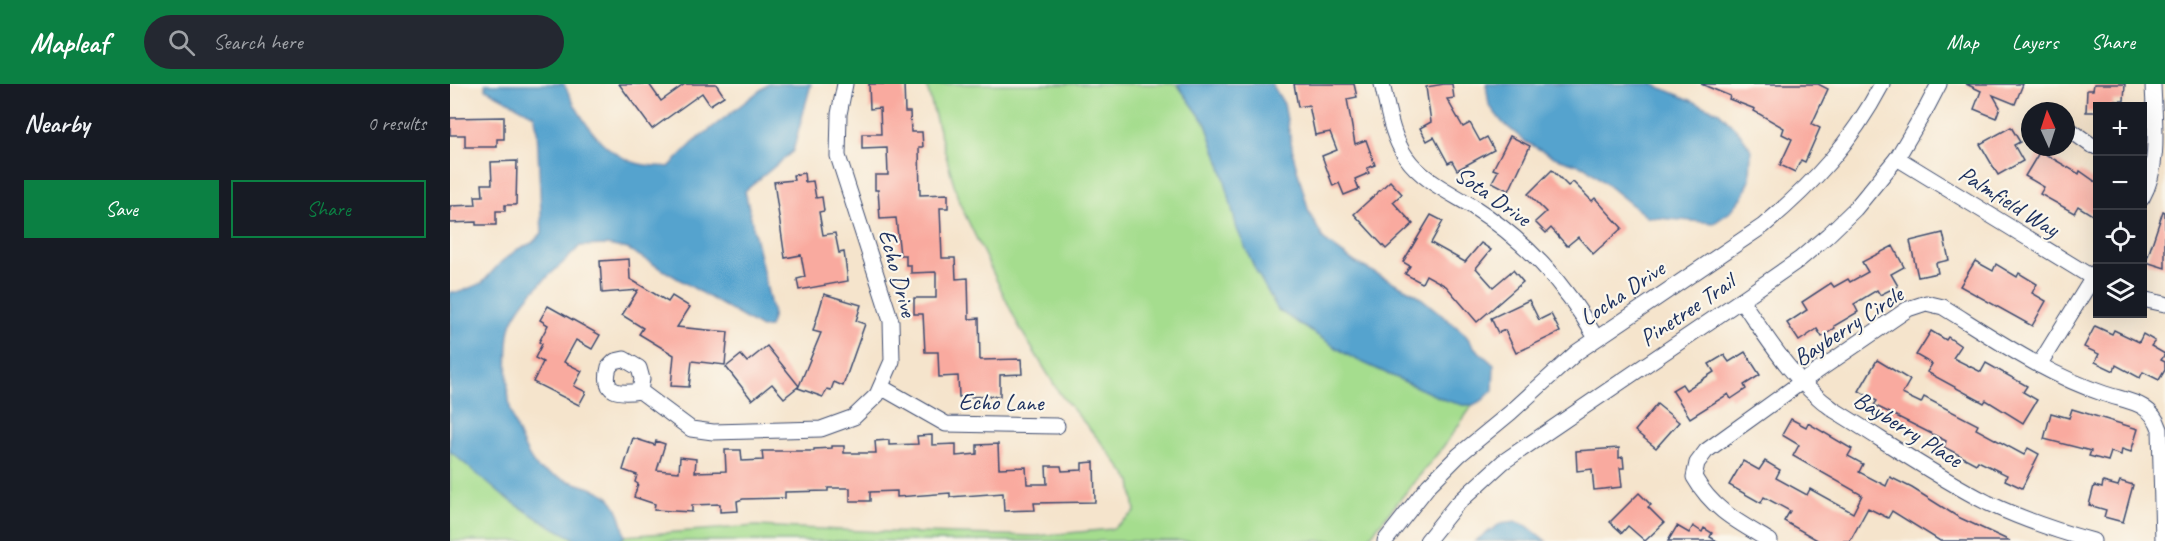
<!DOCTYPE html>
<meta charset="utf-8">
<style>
:root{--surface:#171b24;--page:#242831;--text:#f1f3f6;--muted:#9ea1a6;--line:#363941;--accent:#0b8043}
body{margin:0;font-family:Caveat,sans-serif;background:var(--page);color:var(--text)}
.controls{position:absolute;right:18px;top:18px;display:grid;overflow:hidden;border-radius:0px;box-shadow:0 6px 24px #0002}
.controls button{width:54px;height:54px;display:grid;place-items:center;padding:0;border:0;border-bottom:2px solid var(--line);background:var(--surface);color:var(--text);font:30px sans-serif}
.compass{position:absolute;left:1571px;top:18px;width:54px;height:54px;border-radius:50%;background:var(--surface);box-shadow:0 6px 24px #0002;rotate:357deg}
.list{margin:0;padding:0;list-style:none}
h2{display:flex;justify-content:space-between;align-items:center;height:78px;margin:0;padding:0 24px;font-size:26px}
h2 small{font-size:20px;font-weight:400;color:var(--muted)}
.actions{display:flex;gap:12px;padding:18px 24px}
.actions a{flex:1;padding:14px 0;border:2px solid var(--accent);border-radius:0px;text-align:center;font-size:21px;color:var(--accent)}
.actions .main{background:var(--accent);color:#fff}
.icon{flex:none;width:33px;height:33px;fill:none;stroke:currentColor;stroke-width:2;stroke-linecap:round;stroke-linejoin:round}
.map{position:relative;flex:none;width:1715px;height:457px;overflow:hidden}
header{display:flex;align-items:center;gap:36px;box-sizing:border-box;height:84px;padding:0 30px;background:var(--accent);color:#fff}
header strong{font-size:28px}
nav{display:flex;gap:33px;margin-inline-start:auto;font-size:21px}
.search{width:420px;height:54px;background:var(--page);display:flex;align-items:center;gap:15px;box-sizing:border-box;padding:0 21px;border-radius:33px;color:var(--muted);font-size:22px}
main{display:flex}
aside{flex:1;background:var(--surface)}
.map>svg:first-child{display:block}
.green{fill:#a5dd8e;stroke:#608676;stroke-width:1.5}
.water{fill:#55a3ce;stroke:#386996;stroke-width:1.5}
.building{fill:#f9aa9f}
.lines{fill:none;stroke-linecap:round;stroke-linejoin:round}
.street-casing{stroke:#3c4a6e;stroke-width:17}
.street{stroke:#fff;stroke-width:15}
.labels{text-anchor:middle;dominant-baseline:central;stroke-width:4.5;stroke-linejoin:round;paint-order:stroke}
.street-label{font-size:24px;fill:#1b2f5e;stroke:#fbf7ec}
</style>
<header>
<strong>Mapleaf</strong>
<div class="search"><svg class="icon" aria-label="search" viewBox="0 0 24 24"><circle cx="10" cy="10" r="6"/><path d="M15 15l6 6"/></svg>Search here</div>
<nav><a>Map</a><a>Layers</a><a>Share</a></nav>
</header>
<main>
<aside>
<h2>Nearby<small>0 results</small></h2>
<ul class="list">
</ul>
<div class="actions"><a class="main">Save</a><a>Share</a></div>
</aside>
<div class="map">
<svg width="1715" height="457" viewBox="0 0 1715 457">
<rect width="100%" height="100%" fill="#fbf7ec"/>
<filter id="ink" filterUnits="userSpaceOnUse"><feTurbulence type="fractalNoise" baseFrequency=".0167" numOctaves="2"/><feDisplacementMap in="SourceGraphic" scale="12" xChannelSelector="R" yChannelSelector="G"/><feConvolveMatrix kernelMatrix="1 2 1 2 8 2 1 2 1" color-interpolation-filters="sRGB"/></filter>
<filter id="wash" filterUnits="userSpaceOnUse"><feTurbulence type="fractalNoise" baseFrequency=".008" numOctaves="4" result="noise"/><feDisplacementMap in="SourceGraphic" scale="24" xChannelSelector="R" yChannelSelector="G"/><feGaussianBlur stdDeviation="1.35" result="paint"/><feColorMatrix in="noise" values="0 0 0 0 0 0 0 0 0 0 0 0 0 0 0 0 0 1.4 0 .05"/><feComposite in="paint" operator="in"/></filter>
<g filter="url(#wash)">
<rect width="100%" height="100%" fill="#f5e4cc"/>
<g class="green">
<polygon points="476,0 727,0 756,40 773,89 828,226 901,273 995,316 1013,321 1023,321 993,363 916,457 170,457 175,452 306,442 432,448 586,452 662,445 685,428 681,397 650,357 610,310 569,243 509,118"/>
<path d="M0,367c40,35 82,65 129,90h-129z"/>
</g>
<g class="water">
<path d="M35,0h79c16,33 35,67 72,79 9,3 22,3 33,4l26,-26 73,-57h43l-18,67 -48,40 28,124 -4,12 -8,1 -133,-79 -21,-4 -27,1c-22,24 -53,44 -67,74 -8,15 -6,70 -3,87 2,14 18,54 29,62 4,3 12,5 17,7 41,18 60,7 69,60l-5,5h-41l-39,-21 -37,-24 -53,-45v-159h10l22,-9 19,-21 17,-13 14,-6 10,-10 -5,-105 -3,-13 -48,-26z"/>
<polygon points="727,0 822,0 834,20 844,74 859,128 874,156 906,179 966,210 1014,249 1025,264 1044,281 1043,306 1033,316 1023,321 1013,321 995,316 901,273 828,226 805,185 787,145 773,89 756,40"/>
<polygon points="1036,0 1202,0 1269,28 1289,48 1301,65 1300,95 1294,111 1280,128 1264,139 1197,133 1135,83 1104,73 1076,58 1052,38 1039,21"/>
<polygon points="1066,438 1077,442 1096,457 1025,457 1050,440"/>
</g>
<g id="blocks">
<g class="building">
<polygon points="169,0 199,0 211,17 235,0 266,0 274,12 260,21 252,9 202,45"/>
<polygon points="419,0 454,0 455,28 460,28 461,48 472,48 473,63 469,63 470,111 498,110 498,124 490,124 492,174 505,174 506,195 518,194 519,235 529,234 530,276 571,275 572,290 550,291 550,312 509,313 508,292 489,293 488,268 475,268 473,230 464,230 464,214 486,214 486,188 461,189 461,181 456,181 456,171 450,171 446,134 430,135 428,106 425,106 425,91 438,91 437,64 412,65 412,50 431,50 430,24 420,25"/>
<polygon points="844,0 904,0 907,13 897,15 905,60 916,56 925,81 917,84 919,89 905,95 909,105 894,111 889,99 883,102 872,72 887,66 880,48 865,51 859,21 848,23"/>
<polygon points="994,0 1002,0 1004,14 997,15 1013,43 1020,39 1030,57 1037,53 1044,66 1007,86 1002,77 998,79 984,53 977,57 970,44 981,38 976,3"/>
<polygon points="1251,0 1368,0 1378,5 1362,40 1370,44 1355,78 1351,76 1345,88 1330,81 1342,55 1332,50 1334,44 1304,27 1305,25 1279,15 1280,12"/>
<polygon points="1516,0 1573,0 1565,20 1543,11 1550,23 1546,34 1524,25 1531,7"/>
<polygon points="1644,0 1675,0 1674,17 1663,17 1662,22 1647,22 1647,28 1636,28 1637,6 1643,6"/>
<polygon points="54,33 54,55 47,55 47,63 15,63 15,51 0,51 0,34"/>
<polygon points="1561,43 1570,58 1564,61 1573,77 1548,91 1530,60"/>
<polygon points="1060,52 1080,62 1059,107 1042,98 1048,87 1043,85"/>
<polygon points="1590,67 1629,90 1630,87 1647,99 1647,134 1628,122 1624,129 1590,110 1594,103 1575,92"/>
<polygon points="67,77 66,121 55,121 55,127 46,127 46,141 26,141 26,138 0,139 0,122 26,121 25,112 33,112 32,100 42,100 41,78"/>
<polygon points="1102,86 1118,102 1123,98 1142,117 1145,114 1172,144 1143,170 1128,153 1117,162 1101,144 1096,149 1085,138 1096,128 1078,110"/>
<polygon points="354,89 355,98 363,97 366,114 372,113 374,127 369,128 373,151 385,149 389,169 394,168 398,197 349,206 347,195 355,193 351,171 335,174 324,98 344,96 343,91"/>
<polygon points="940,97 952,110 943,118 963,140 936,165 904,130"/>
<polygon points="1713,127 1715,128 1715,184 1696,178"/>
<polygon points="981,131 993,137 981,159 1015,178 1031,159 1041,166 1026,184 1043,203 1063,186 1073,198 1027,238 996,202 976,191 972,199 955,190 960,182 953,178"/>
<polygon points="1493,149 1499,176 1486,179 1488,189 1468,193 1460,157"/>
<polygon points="1443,162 1454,183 1441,190 1448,202 1430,211 1427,206 1404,220 1408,228 1384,242 1385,244 1372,253 1367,245 1349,257 1337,239 1357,226 1352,218 1381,199 1384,203 1398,195 1400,198 1418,188 1412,178"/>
<polygon points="179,175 180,195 218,218 222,212 240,223 227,243 278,248 275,281 242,277 239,303 221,302 224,271 189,250 193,244 172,231 188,206 152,209 150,177"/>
<polygon points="1525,177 1543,187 1546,180 1567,193 1569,189 1587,200 1582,209 1596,217 1582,242 1510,202"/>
<polygon points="374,210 411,221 406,237 415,240 393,302 384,298 381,306 377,305 373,313 348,304 349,302 334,314 322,300 302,316 276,283 291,271 297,278 317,262 349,302 371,249 363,247"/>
<polygon points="1079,216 1089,236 1101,230 1110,248 1066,269 1055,246 1048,249 1041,234"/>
<polygon points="98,222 150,251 142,265 126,256 114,278 132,287 124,302 136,308 129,321 83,298 93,278 85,274 92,260 89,258 98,241 90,236"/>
<polygon points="1645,242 1662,250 1664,246 1689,258 1693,250 1705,257 1701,262 1715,270 1711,276 1715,278 1715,286 1709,296 1693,288 1690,294 1666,281 1664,287 1645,278 1649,270 1634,263"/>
<polygon points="1481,247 1496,256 1498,253 1511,262 1503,274 1531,288 1536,279 1577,302 1573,308 1587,316 1573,339 1536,316 1534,319 1477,288 1482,280 1466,271"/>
<polygon points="1295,268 1310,291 1294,301 1296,305 1281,315 1278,310 1240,334 1222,306 1232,300 1236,306 1264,288 1259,280 1274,271 1279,278"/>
<polygon points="1427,276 1460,296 1452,310 1471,319 1474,313 1528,341 1526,345 1574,371 1578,364 1589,370 1572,404 1555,396 1557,391 1528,377 1526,380 1494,363 1496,357 1424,321 1427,317 1409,307"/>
<polygon points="1207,320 1229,338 1206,364 1185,347"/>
<polygon points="1622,325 1688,345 1681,368 1672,365 1671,371 1661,368 1658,377 1639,372 1641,367 1594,355 1601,329 1619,334"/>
<polygon points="1341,335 1356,343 1358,339 1402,365 1398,372 1413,380 1409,388 1436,402 1440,393 1462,404 1508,433 1560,457 1490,457 1442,427 1438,434 1418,424 1400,457 1369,457 1334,437 1340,427 1314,413 1311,419 1279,401 1293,377 1309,386 1315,377 1330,386 1326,394 1357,411 1360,405 1403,429 1412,411 1343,372 1349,361 1332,351"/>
<polygon points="482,351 482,361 506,360 506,372 527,370 527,361 548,360 549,384 576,383 577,400 597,400 596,382 611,382 612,387 632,386 632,379 644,378 645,418 584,419 585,426 554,427 553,409 500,413 500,409 447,413 447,407 420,408 420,417 400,417 400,404 378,404 378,407 335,408 335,414 293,415 287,417 288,427 270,428 270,420 242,421 242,428 204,426 205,420 184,413 188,400 185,398 187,391 173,386 183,354 205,361 206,357 215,360 207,386 229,388 230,373 246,375 245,388 276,387 275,366 291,366 292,377 313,376 312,367 364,367 364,365 382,364 382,362 394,362 394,369 426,369 425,357 439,356 439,361 468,360 467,352"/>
<polygon points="1169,364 1169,374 1173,373 1174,384 1170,384 1172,403 1144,406 1142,385 1127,387 1126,367"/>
<polygon points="1670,397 1683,401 1673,438 1654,433 1656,426 1639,421 1644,402 1652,404 1653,398 1668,402"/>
<polygon points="1189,409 1201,421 1198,423 1214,439 1195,457 1178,442 1172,449 1160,438"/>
<polygon points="1227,442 1239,449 1243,442 1252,448 1254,444 1262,449 1260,453 1267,457 1218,457"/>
</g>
</g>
</g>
<g filter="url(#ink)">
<use href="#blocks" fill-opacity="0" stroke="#3c4a6e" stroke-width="1.5"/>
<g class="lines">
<defs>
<g id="street">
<path d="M932,0c6,25 9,51 24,73 16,23 43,35 66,49 54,35 92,76 124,132"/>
<polyline points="1616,43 1641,61 1648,63"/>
<polyline points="1447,74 1648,197"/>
<path d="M1692,114c19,-34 12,-77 11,-114"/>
<polyline points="1692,215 1715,220"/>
<path d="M1291,216c29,42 50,79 93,110 51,31 101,66 154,93 34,16 69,28 105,38"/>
<polyline points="1589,281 1647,187"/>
<polyline points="431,303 496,340 607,342"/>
<path d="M190,307l2,-12 -3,-11 -15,-9 -9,2 -6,6c-7,27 10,27 31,24l51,38 22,3 108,-3 33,-12 23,-22 15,-34 -1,-40 -53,-165 1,-42 6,-30"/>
<path d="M935,457l44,-56 30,-30 51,-42 67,-61 186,-126c51,-43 88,-83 119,-142"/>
<polyline points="977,457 1006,421 1053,378 1291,216 1350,175 1378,151 1405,125 1447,74 1477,23 1489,0"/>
<path d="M1320,457c-32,-19 -57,-31 -76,-64l3,-14 9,-12 94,-68 108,-74 18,-6 17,4c52,32 104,68 162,87 24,8 46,8 55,35l3,112"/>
</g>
</defs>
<use href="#street" class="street-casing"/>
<use href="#street" class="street"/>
</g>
</g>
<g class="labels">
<g class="street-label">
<text transform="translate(1043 112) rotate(35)">Sota Drive</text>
<text transform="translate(1559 117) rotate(32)">Palmfield Way</text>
<text transform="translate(448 189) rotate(75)">Echo Drive</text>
<text transform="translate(1172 209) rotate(-34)">Locha Drive</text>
<text transform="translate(1237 226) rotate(-34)">Pinetree Trail</text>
<text transform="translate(1398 242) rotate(-33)">Bayberry Circle</text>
<text transform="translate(551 318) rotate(1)">Echo Lane</text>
<text transform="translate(1458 345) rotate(32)">Bayberry Place</text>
</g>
</g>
</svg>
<div class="controls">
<button>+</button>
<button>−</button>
<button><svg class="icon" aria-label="locate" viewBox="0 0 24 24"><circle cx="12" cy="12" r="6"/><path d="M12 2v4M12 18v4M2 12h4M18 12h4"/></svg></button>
<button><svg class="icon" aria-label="layers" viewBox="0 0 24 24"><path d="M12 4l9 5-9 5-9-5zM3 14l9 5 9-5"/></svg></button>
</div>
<svg class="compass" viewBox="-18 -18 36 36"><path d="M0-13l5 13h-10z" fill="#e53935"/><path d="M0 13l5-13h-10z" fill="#9ea1a6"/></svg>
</div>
</main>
